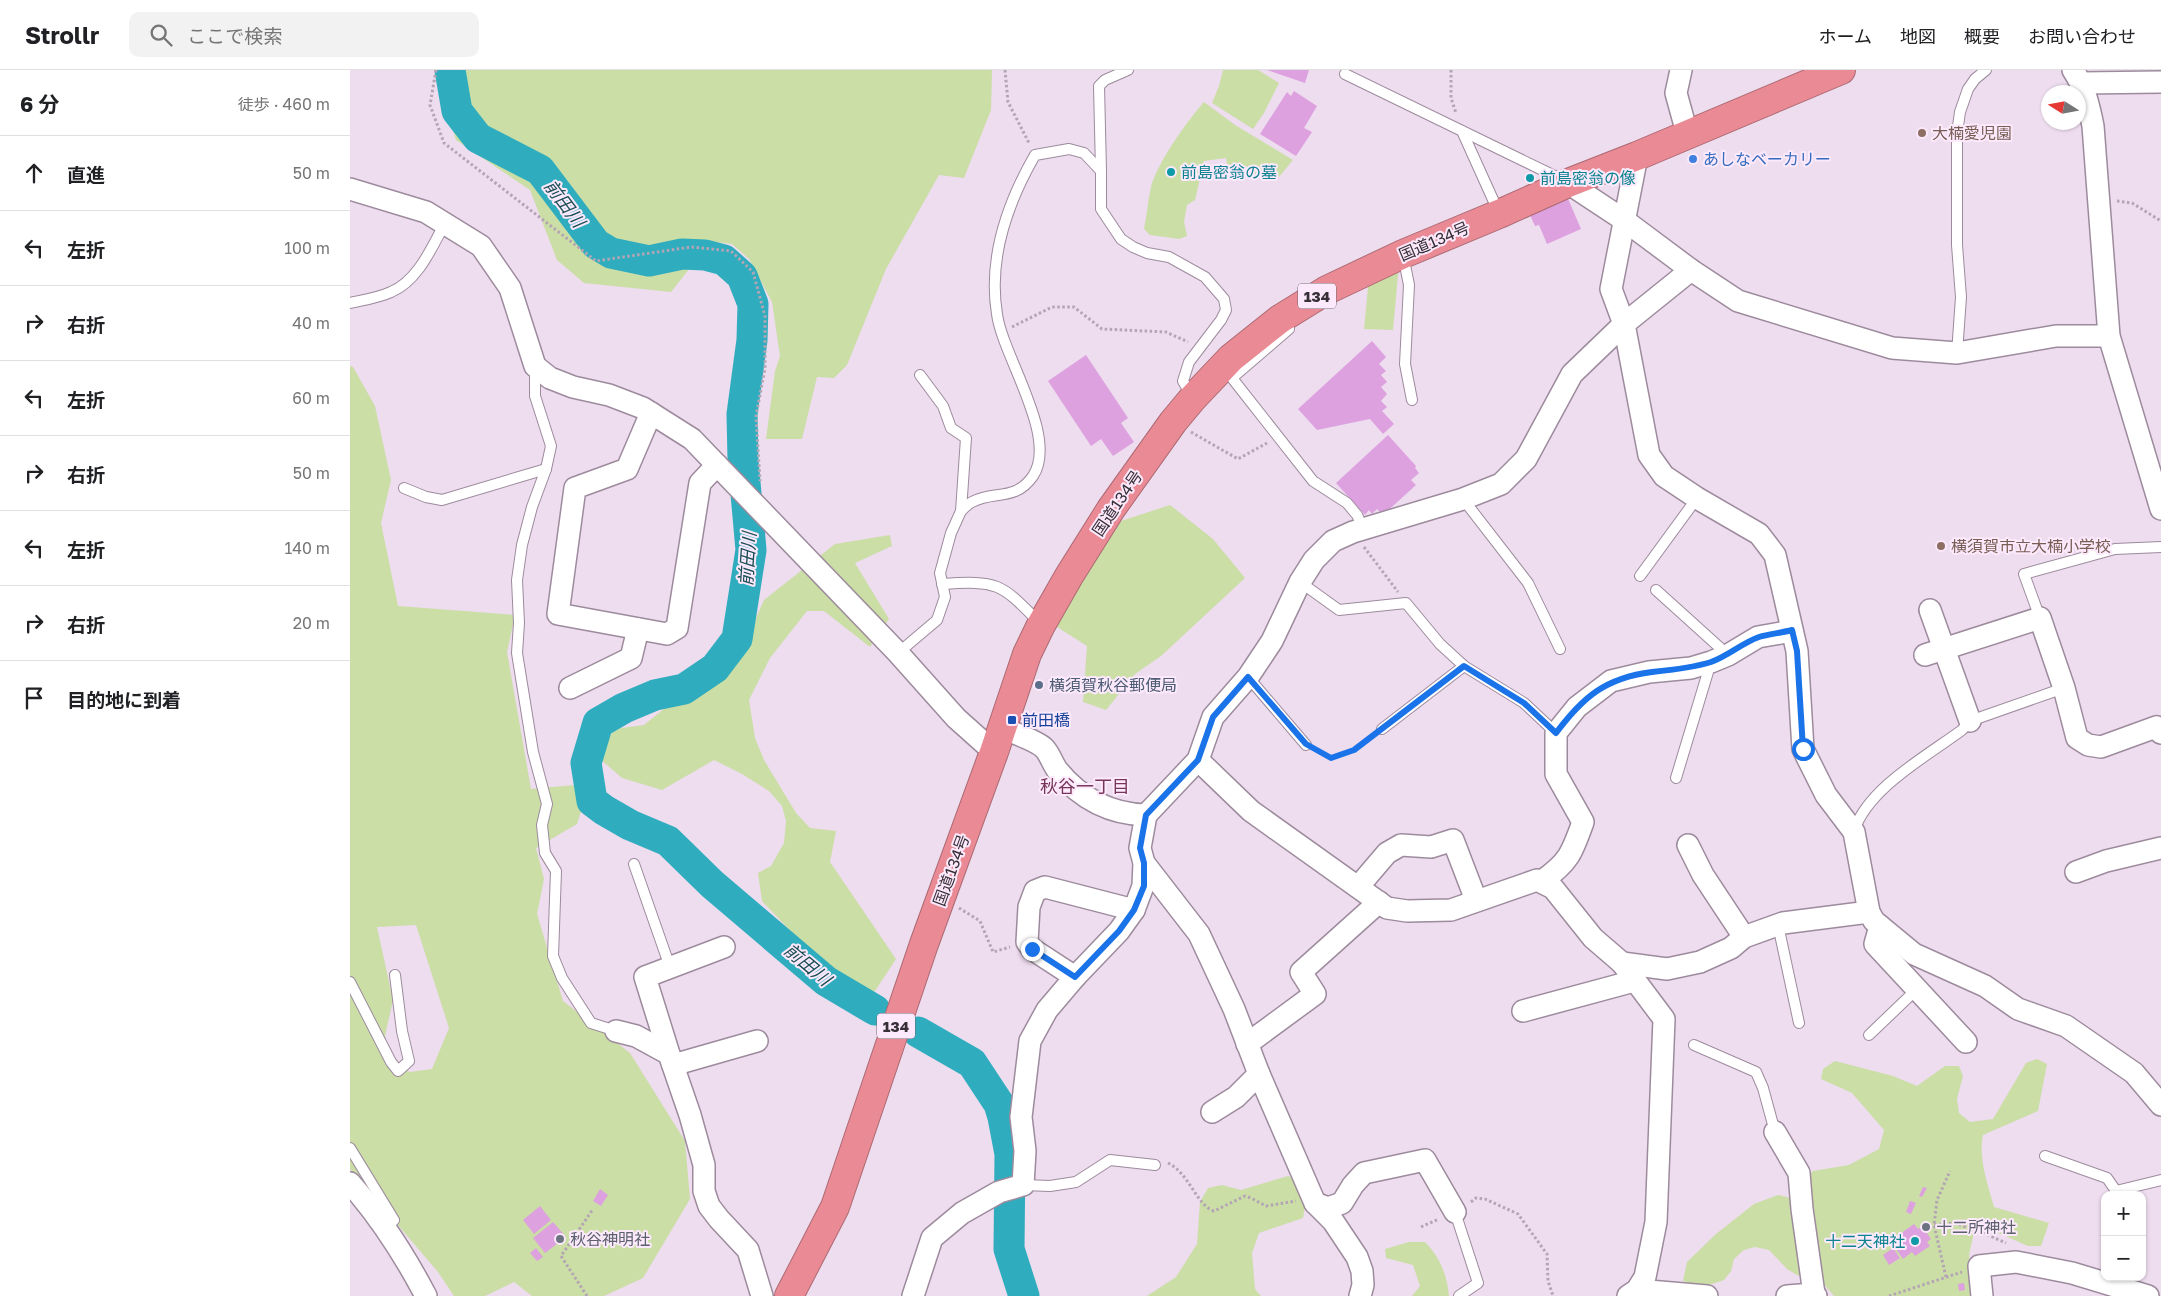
<!DOCTYPE html>
<html lang="ja">
<meta charset="utf-8">
<style>
:root{--surface:#fff;--page:#f2f2f2;--text:#202124;--muted:#757577;--line:#e0e0e0}
body{margin:0;font-family:"Golos Text","Noto Sans JP",sans-serif;background:var(--page);color:var(--text)}
.controls{position:absolute;right:15px;bottom:15px;display:grid;overflow:hidden;border-radius:10px;box-shadow:0 1px 4px #0004}
.controls button{width:45px;height:45px;display:grid;place-items:center;padding:0;border:0;border-bottom:1px solid var(--line);background:var(--surface);color:var(--text);font:25px sans-serif}
.compass{position:absolute;left:1691px;top:15px;width:45px;height:45px;border-radius:50%;background:var(--surface);box-shadow:0 1px 4px #0004;rotate:281deg}
.stop{position:absolute;width:15px;height:15px;margin:-11px;border:4px solid #1a73e8;border-radius:50%;background:#fff}
.stop.end{background:#1a73e8;border-color:#fff;box-shadow:0 1px 5px #0008}
.list{margin:0;padding:0;list-style:none}
h2{display:flex;justify-content:space-between;align-items:center;height:65px;margin:0;padding:0 20px;font-size:21px}
h2 small{font-size:16px;font-weight:400;color:var(--muted)}
.list li{display:grid;grid-template-columns:32px 1fr auto;gap:15px;align-items:center;box-sizing:border-box;height:75px;padding:0 20px;border-top:1px solid var(--line)}
.list b{display:block;font-size:19px;white-space:nowrap}
.list em{font-size:16px;font-style:normal;color:var(--muted)}
.icon{flex:none;width:28px;height:28px;fill:none;stroke:currentColor;stroke-width:2;stroke-linecap:round;stroke-linejoin:round}
.map{position:relative;flex:none;width:1811px;height:1226px;overflow:hidden}
header{display:flex;align-items:center;gap:30px;box-sizing:border-box;height:70px;padding:0 25px;background:var(--surface);border-bottom:1px solid var(--line)}
header strong{font-size:24px}
nav{display:flex;gap:28px;margin-inline-start:auto;font-size:18px}
.search{width:350px;height:45px;background:var(--page);display:flex;align-items:center;gap:12px;box-sizing:border-box;padding:0 18px;border-radius:10px;color:var(--muted);font-size:19px}
main{display:flex}
aside{flex:1;background:var(--surface)}
.map>svg:first-child{display:block}
.green{fill:#cbdea6;fill-rule:evenodd}
.lines{fill:none;stroke-linecap:round;stroke-linejoin:round}
.river{stroke:#2fadbe;stroke-width:31}
.building{fill:#dda1df}
.lane-casing{stroke:#9d8b9d;stroke-width:12}
.street-casing{stroke:#9d8b9d;stroke-width:24}
.highway-casing{stroke:#ab6a73;stroke-width:30}
.path{stroke:#b3a5b4;stroke-width:3;stroke-dasharray:2.5 2.5;stroke-linecap:butt}
.lane{stroke:#fff;stroke-width:10}
.street{stroke:#fff;stroke-width:21}
.highway{stroke:#ea8a94;stroke-width:28}
.route{stroke:#1a73e8;stroke-width:6}
.education-dot{fill:#8d6e63;stroke:#fce9fc;stroke-width:2}
.shop-dot{fill:#3f7fe0;stroke:#fce9fc;stroke-width:2}
.culture-dot{fill:#0f9aa8;stroke:#fce9fc;stroke-width:2}
.service-dot{fill:#5c6f8a;stroke:#fce9fc;stroke-width:2}
.transit-dot{fill:#1a4fb4;stroke:#fce9fc;stroke-width:2}
.worship-dot{fill:#6b7280;stroke:#fce9fc;stroke-width:2}
.labels{text-anchor:middle;dominant-baseline:central;stroke-width:4;stroke-linejoin:round;paint-order:stroke}
.shield{fill:#fce9fc;stroke:#726872;stroke-width:1}
.shield-label{font-size:15px;font-weight:bold;fill:#373037}
.education-label{font-size:16px;fill:#785e54;stroke:#fce9fc;text-anchor:start}
.shop-label{font-size:16px;fill:#366cbe;stroke:#fce9fc;text-anchor:start}
.culture-label{font-size:16px;fill:#0d838f;stroke:#fce9fc;text-anchor:start}
.street-label{font-size:16px;fill:#373037;stroke:#fce9fc}
.service-label{font-size:16px;fill:#4e5e75;stroke:#fce9fc;text-anchor:start}
.transit-label{font-size:16px;fill:#164399;stroke:#fce9fc;text-anchor:start}
.worship-label{font-size:16px;fill:#5b616d;stroke:#fce9fc;text-anchor:start}
.water-label{font-size:18px;font-style:italic;fill:#1a4e55;stroke:#fce9fc}
.neighbourhood-label{font-size:18px;fill:#773659;stroke:#fce9fc}
</style>
<header>
<strong>Strollr</strong>
<div class="search"><svg class="icon" aria-label="search" viewBox="0 0 24 24"><circle cx="10" cy="10" r="6"/><path d="M15 15l6 6"/></svg>ここで検索</div>
<nav><a>ホーム</a><a>地図</a><a>概要</a><a>お問い合わせ</a></nav>
</header>
<main>
<aside>
<h2>6 分<small>徒歩 · 460 m</small></h2>
<ul class="list">
<li><svg class="icon" aria-label="ahead" viewBox="0 0 24 24"><path d="M12 20V5M6 11l6-6 6 6"/></svg><div><b>直進</b></div><em>50 m</em></li>
<li><svg class="icon" aria-label="left" viewBox="0 0 24 24"><path d="M17 20v-9H6M10 6l-5 5 5 5"/></svg><div><b>左折</b></div><em>100 m</em></li>
<li><svg class="icon" aria-label="right" viewBox="0 0 24 24"><path d="M7 20v-9h11M14 6l5 5-5 5"/></svg><div><b>右折</b></div><em>40 m</em></li>
<li><svg class="icon" aria-label="left" viewBox="0 0 24 24"><path d="M17 20v-9H6M10 6l-5 5 5 5"/></svg><div><b>左折</b></div><em>60 m</em></li>
<li><svg class="icon" aria-label="right" viewBox="0 0 24 24"><path d="M7 20v-9h11M14 6l5 5-5 5"/></svg><div><b>右折</b></div><em>50 m</em></li>
<li><svg class="icon" aria-label="left" viewBox="0 0 24 24"><path d="M17 20v-9H6M10 6l-5 5 5 5"/></svg><div><b>左折</b></div><em>140 m</em></li>
<li><svg class="icon" aria-label="right" viewBox="0 0 24 24"><path d="M7 20v-9h11M14 6l5 5-5 5"/></svg><div><b>右折</b></div><em>20 m</em></li>
<li><svg class="icon" aria-label="arrive" viewBox="0 0 24 24"><path d="M6 21V4h12l-3 4 3 4H6"/></svg><div><b>目的地に到着</b></div></li>
</ul>
</aside>
<div class="map">
<svg width="1811" height="1226" viewBox="0 0 1811 1226">
<rect width="100%" height="100%" fill="#eedcef"/>
<g class="green">
<polygon points="92,0 642,0 641,40 614,108 589,105 536,199 497,295 484,308 467,307 452,369 416,369 425,301 430,286 422,232 399,189 382,174 366,172 343,194 321,222 234,213 207,190 180,120 106,70 96,38"/>
<polygon points="873,0 908,0 929,13 914,43 903,59 862,33 869,16"/>
<path d="M854,32l31,23 58,35 -14,17 -50,-2 -3,-17 -22,3 -9,39 -8,5 -3,17 3,14 -8,3 -29,-4 -6,-6c3,-14 4,-29 7,-42 6,-24 37,-67 53,-85z"/>
<polygon points="1049,194 1043,260 1014,259 1019,207"/>
<path d="M0,296l3,1 22,39 16,74 -10,43 17,83 117,9 -8,37 24,137 44,-4 8,20 -6,19 -41,24 8,31 -7,35 26,87 67,52 55,88 5,58 -47,79 -39,18h-72l-18,-14 -29,14h-31l-16,-24 -88,-103zM66,855l33,103 -17,41 -22,3 -19,-10 -6,-26 8,-36 -16,-73z"/>
<polygon points="820,435 863,469 895,508 811,586 785,604 756,640 733,632 737,576 701,553 771,451"/>
<polygon points="540,465 542,476 505,493 539,549 520,577 474,541 457,541 420,588 399,630 405,668 414,690 446,743 460,758 486,761 480,792 546,889 521,927 487,910 412,831 408,803 421,796 434,773 436,751 432,736 419,721 392,704 364,690 312,720 272,708 249,688 264,659 294,655 315,638 386,592 414,530 485,474"/>
<path d="M1687,989l10,5 -9,47 -55,24c-5,23 5,50 11,72l55,16 -8,23h-13l-52,-23 -7,32 6,41h-141l-14,-16 -23,-5 -10,-6 -18,-19 -14,-3 -11,3 -10,9 -3,12 -7,9 -21,7 -20,-6 4,-19 29,-28 38,-30 24,-9 13,3 22,-27 36,-6 30,-16 5,-19 -32,-37 -31,-14 2,-10 12,-8 58,15 24,10 28,-20h14l4,10 -6,23 2,14 11,9 23,-3 33,-56z"/>
<polygon points="938,1106 947,1110 956,1132 953,1148 909,1163 902,1183 905,1219 911,1226 797,1226 826,1207 847,1174 850,1132 858,1118 872,1115 891,1120"/>
<path d="M1059,1172h16c15,15 22,33 24,54h-37l8,-10 -7,-21 -27,-7 -1,-9z"/>
</g>
<g class="lines">
<g class="river">
<polyline points="100,0 107,41 128,68 190,100 246,174 261,183 299,191 332,184 355,185 374,190 392,206 403,234 402,270 392,344 393,390 401,480 387,569 365,598 334,619 305,625 274,638 248,653 236,693 242,731 254,740 280,755 318,771 362,814 476,911 525,940"/>
<polyline points="568,962 622,993 649,1034 653,1047 660,1084 659,1179 674,1226"/>
</g>
</g>
<g class="building">
<polygon points="917,0 959,0 955,13"/>
<polygon points="944,21 967,36 954,58 962,62 946,86 910,64 937,22 941,26"/>
<polygon points="1216,124 1231,159 1197,174 1189,155 1185,156 1180,145"/>
<polygon points="1022,271 1036,287 1029,294 1036,301 1031,305 1037,312 1031,317 1037,324 1031,331 1037,337 1032,341 1044,354 1033,364 1020,349 967,360 948,339"/>
<polygon points="736,285 778,348 771,353 784,372 763,386 751,369 741,376 698,311"/>
<polygon points="1038,365 1066,396 1065,398 1069,403 1061,410 1066,415 1033,445 1027,439 1022,444 1019,440 1015,445 986,413"/>
<polygon points="1573,1117 1577,1118 1572,1127 1569,1126"/>
<polygon points="250,1119 258,1125 251,1136 243,1131"/>
<polygon points="1560,1131 1566,1133 1561,1144 1556,1142"/>
<polygon points="190,1136 201,1150 184,1164 173,1150"/>
<polygon points="203,1152 216,1167 195,1183 183,1168"/>
<polygon points="1564,1154 1568,1159 1572,1156 1581,1169 1577,1172 1580,1176 1565,1186 1562,1182 1553,1189 1544,1176 1554,1169 1550,1164"/>
<polygon points="186,1178 193,1187 187,1191 180,1183"/>
<polygon points="1543,1178 1550,1188 1539,1195 1533,1185"/>
<polygon points="1614,1213 1615,1220 1609,1221 1608,1214"/>
</g>
<g class="lines">
<defs>
<g id="lane">
<polyline points="995,4 1215,111"/>
<polyline points="1112,61 1149,143"/>
<polyline points="751,101 749,16 755,10 778,0"/>
<polyline points="1053,185 1059,215 1055,294 1062,330"/>
<path d="M0,233c13,-3 28,-5 41,-11 27,-11 41,-45 54,-69"/>
<polyline points="939,259 882,308 963,411 997,433 1007,445 1013,458"/>
<polyline points="1607,283 1611,227 1607,175 1607,63 1610,42 1618,19 1625,9 1636,0"/>
<polyline points="185,297 185,326 201,376 196,399 182,437 172,475 167,510 169,553 167,583 183,682 197,734 192,755 195,783 206,801 203,886 212,908 241,953 266,961"/>
<polyline points="54,418 76,427 92,430 196,399"/>
<polyline points="1113,429 1178,513 1210,579"/>
<path d="M611,441c3,-3 7,-7 11,-9 22,-12 43,0 61,-26 26,-39 -31,-121 -36,-162 -9,-55 11,-112 38,-159l34,-6 15,4 17,18v38l20,30 12,8 14,6 22,4 36,20 19,22 2,11 -5,10 -32,42 -6,19 9,16"/>
<polyline points="1290,506 1347,428"/>
<polyline points="950,512 989,540 1056,533 1090,574 1114,596 1174,633 1206,663"/>
<path d="M592,514c58,-4 59,0 99,40"/>
<polyline points="1306,520 1378,585"/>
<polyline points="1690,548 1674,504 1765,479 1811,477"/>
<polyline points="548,583 587,550 595,527 590,503 601,463 611,441 616,368 601,358 593,336 570,305"/>
<polyline points="898,607 956,675"/>
<polyline points="1032,659 1114,596"/>
<polyline points="1326,708 1361,592"/>
<path d="M1504,761c14,-43 73,-75 108,-101l8,-9 94,-33"/>
<polyline points="284,794 320,897"/>
<polyline points="1428,855 1449,953"/>
<polyline points="0,912 41,992 48,1001 59,991 52,961 45,905"/>
<polyline points="1519,965 1567,919"/>
<polyline points="1344,975 1406,1002 1413,1018 1425,1062"/>
<polyline points="0,1078 44,1150 35,1159"/>
<polyline points="1695,1086 1757,1108 1766,1121 1811,1110"/>
<polyline points="673,1115 700,1116 726,1112 760,1090 805,1095"/>
<polyline points="1105,1142 1128,1213 1109,1226"/>
</g>
<g id="street">
<polyline points="1331,0 1326,23 1337,63"/>
<path d="M1723,0c12,18 16,36 20,56l16,210 52,173"/>
<polyline points="1731,13 1811,12"/>
<polyline points="1287,86 1261,219 1274,254 1299,385 1314,406 1347,428 1409,464 1425,485 1447,581 1453,679 1476,725 1504,762 1519,842 1524,851 1564,884 1635,916 1668,939 1716,956 1784,1003 1811,1035"/>
<polyline points="1218,113 1274,150 1341,200 1388,231 1542,278 1607,283 1706,266 1759,266"/>
<polyline points="0,119 76,142 131,176 160,218 185,296 200,308 223,317 259,325 293,338 342,369 548,583 606,648 644,682"/>
<polyline points="301,343 277,399 225,418 208,544 317,564 327,558 350,413 367,395"/>
<polyline points="1580,540 1620,651"/>
<polyline points="1575,585 1690,548 1714,618 1727,668 1738,675 1751,677 1806,657 1811,663"/>
<polyline points="220,618 281,588 288,559"/>
<path d="M652,658c10,4 35,13 42,20 6,6 9,17 14,23 23,28 52,43 88,44"/>
<polyline points="848,690 901,741 1037,838 1057,841 1101,840 1187,810 1203,818 1243,868 1272,893 1314,949 1306,1152 1295,1207 1287,1220 1278,1226"/>
<polyline points="1338,775 1353,805 1394,867"/>
<polyline points="794,793 849,864 884,939 909,1004 965,1133 983,1151 1007,1187 1012,1201 1013,1215 1010,1226"/>
<polyline points="1726,802 1756,791 1811,778"/>
<path d="M1192,811c27,-19 30,-28 41,-59l-27,-48v-41l21,-26 34,-26 38,-9 42,-4 20,-6 17,-7 30,-18 34,-6"/>
<polyline points="1008,817 1037,783 1051,775 1081,777 1103,770 1126,830"/>
<polyline points="1530,856 1525,874 1616,972"/>
<polyline points="1272,893 1317,899 1350,892 1381,878 1394,867 1433,853 1519,842"/>
<polyline points="725,907 682,879 677,872 679,837 685,821 695,817 784,840"/>
<polyline points="1173,941 1284,911"/>
<polyline points="266,961 286,966 319,984 340,1045 354,1095 354,1121 359,1136 369,1149 398,1180 412,1226"/>
<polyline points="897,974 965,924 951,902 1029,832"/>
<polyline points="319,984 295,907 374,877"/>
<polyline points="323,995 407,971"/>
<polyline points="862,1042 886,1027 909,1004"/>
<polyline points="1425,1062 1449,1103 1452,1139 1464,1224"/>
<path d="M0,1113c30,34 55,73 76,113"/>
<polyline points="965,1133 978,1138 992,1133 1003,1115 1014,1103 1075,1090 1105,1142"/>
<polyline points="1287,1220 1357,1226"/>
<polyline points="563,1226 582,1168 612,1143 649,1122 673,1115 675,1081 671,1047 680,971 697,940 725,907 769,861 784,840 793,816 794,793 790,778 796,745 848,690 863,647 898,607 922,571 950,512 964,490 983,471 1003,462 1113,429 1151,414 1176,389 1222,304 1274,254 1341,200"/>
<polyline points="1437,1226 1464,1224 1466,1226"/>
<polyline points="1632,1226 1629,1196 1666,1192 1722,1203 1798,1226"/>
</g>
<polyline id="highway" points="439,1226 485,1137 574,874 644,682 677,584 691,555 719,506 761,439 823,352 843,328 881,288 930,249 977,220 1053,184 1149,144 1218,113 1287,86 1491,0"/>
</defs>
<use href="#lane" class="lane-casing"/>
<use href="#street" class="street-casing"/>
<use href="#highway" class="highway-casing"/>
<g class="path">
<polyline points="86,0 80,35 94,73 246,191 341,177 381,181 403,202 415,246 415,298 406,346 410,411"/>
<polyline points="655,0 658,32 679,73"/>
<polyline points="1101,0 1101,28 1106,43"/>
<polyline points="1767,131 1782,133 1811,151"/>
<polyline points="662,257 702,237 724,237 752,259 816,262 838,272"/>
<polyline points="841,362 888,389 917,373"/>
<polyline points="1014,477 1048,522"/>
<polyline points="967,681 981,688 1004,680 1023,666"/>
<polyline points="609,838 630,851 643,882 660,877"/>
<path d="M818,1093c22,11 28,42 46,48l31,-15 6,2 15,8 30,-5"/>
<polyline points="1121,1132 1126,1128 1135,1129 1168,1144 1197,1184 1198,1211 1203,1226"/>
<polyline points="1584,1155 1603,1153 1627,1160 1656,1173"/>
<polyline points="1071,1157 1089,1149"/>
<polyline points="1596,1207 1584,1155 1587,1130 1600,1101"/>
<polyline points="237,1226 211,1186 243,1139"/>
<polyline points="1539,1226 1612,1202"/>
</g>
<use href="#lane" class="lane"/>
<use href="#street" class="street"/>
<use href="#highway" class="highway"/>
</g>
<g class="lines">
<path class="route" d="M682,879l43,28 44,-46 15,-21 10,-24v-23l-4,-15 6,-33 52,-55 15,-43 35,-40 58,67 25,14 23,-8 110,-84 60,37 32,30c27,-36 49,-55 96,-61 20,-2 40,-4 59,-10 17,-6 31,-19 48,-25 10,-3 22,-4 33,-7l5,21 6,98"/>
</g>
<g class="education-dot">
<circle cx="1572" cy="63" r="5"/>
<circle cx="1591" cy="476" r="5"/>
</g>
<circle class="shop-dot" cx="1343" cy="89" r="5"/>
<g class="culture-dot">
<circle cx="821" cy="102" r="5"/>
<circle cx="1180" cy="108" r="5"/>
<circle cx="1565" cy="1171" r="5"/>
</g>
<circle class="service-dot" cx="689" cy="615" r="5"/>
<rect class="transit-dot" x="657" y="645" width="10" height="10" rx="2.5"/>
<g class="worship-dot">
<circle cx="1576" cy="1157" r="5"/>
<circle cx="210" cy="1169" r="5"/>
</g>
<g class="labels">
<g class="shield">
<rect x="948" y="213.5" width="38" height="25" rx="4"/>
<rect x="527" y="943.5" width="38" height="25" rx="4"/>
</g>
<g class="shield-label">
<text x="967" y="226">134</text>
<text x="546" y="956">134</text>
</g>
<g class="education-label">
<text x="1582" y="63">大楠愛児園</text>
<text x="1601" y="476">横須賀市立大楠小学校</text>
</g>
<g class="shop-label">
<text x="1353" y="89">あしなベーカリー</text>
</g>
<g class="culture-label">
<text x="831" y="102">前島密翁の墓</text>
<text x="1190" y="108">前島密翁の像</text>
<text x="1555" y="1171" text-anchor="end">十二天神社</text>
</g>
<g class="street-label">
<text transform="translate(1084 171) rotate(-23)">国道134号</text>
<text transform="translate(767 433) rotate(-56)">国道134号</text>
<text transform="translate(601 800) rotate(-70)">国道134号</text>
</g>
<g class="service-label">
<text x="699" y="615">横須賀秋谷郵便局</text>
</g>
<g class="transit-label">
<text x="672" y="650">前田橋</text>
</g>
<g class="worship-label">
<text x="1586" y="1157">十二所神社</text>
<text x="220" y="1169">秋谷神明社</text>
</g>
<g class="water-label">
<text transform="translate(215 133) rotate(53)">前田川</text>
<text transform="translate(397 489) rotate(-86)">前田川</text>
<text transform="translate(458 894) rotate(40)">前田川</text>
</g>
<g class="neighbourhood-label">
<text x="735" y="716">秋谷一丁目</text>
</g>
</g>
</svg>
<div class="controls">
<button>+</button>
<button>−</button>
</div>
<svg class="compass" viewBox="-18 -18 36 36"><path d="M0-13l5 13h-10z" fill="#e53935"/><path d="M0 13l5-13h-10z" fill="#757577"/></svg>
<div class="stop" style="left:1453px;top:679px"></div>
<div class="stop end" style="left:682px;top:879px"></div>
</div>
</main>
